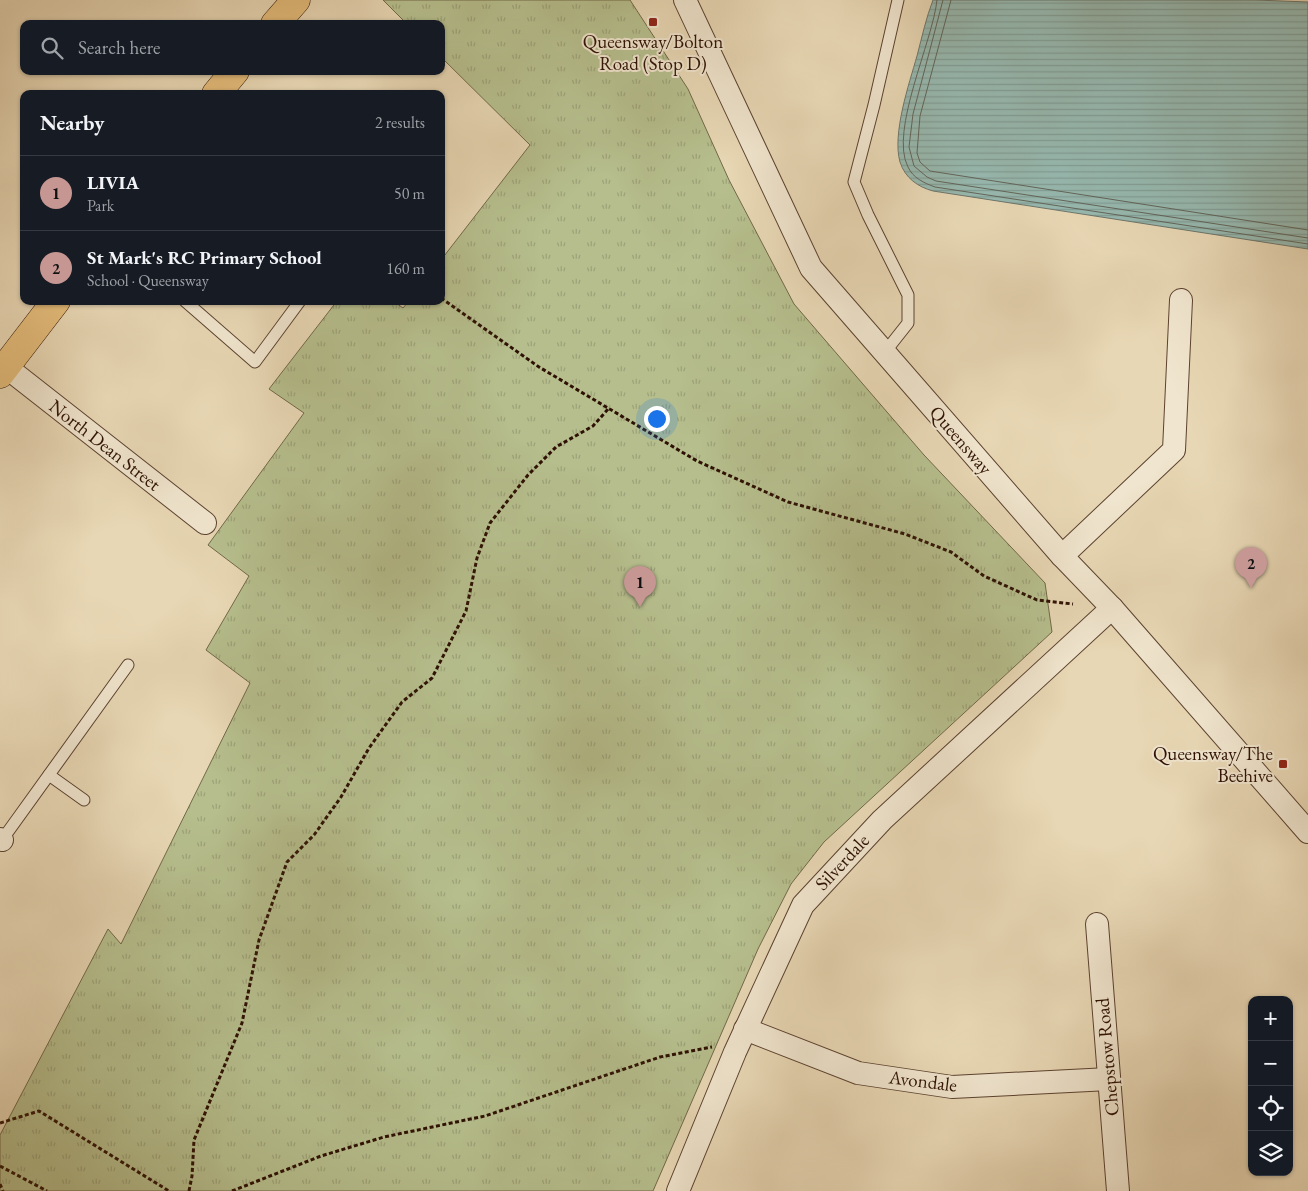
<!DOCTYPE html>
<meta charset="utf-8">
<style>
:root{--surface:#171b24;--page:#20242c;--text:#f1f3f6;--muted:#9ea1a6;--line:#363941;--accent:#c59692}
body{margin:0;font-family:"EB Garamond",serif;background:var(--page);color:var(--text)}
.controls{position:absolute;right:15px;bottom:15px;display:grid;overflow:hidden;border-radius:10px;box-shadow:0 1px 4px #0004}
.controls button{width:45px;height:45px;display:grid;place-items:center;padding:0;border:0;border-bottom:1px solid var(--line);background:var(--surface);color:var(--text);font:25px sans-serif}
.you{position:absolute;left:656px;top:418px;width:18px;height:18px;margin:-12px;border:4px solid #fff;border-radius:50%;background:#1a73e8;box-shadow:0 0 0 8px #1a73e833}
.badge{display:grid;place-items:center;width:32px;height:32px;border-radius:50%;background:var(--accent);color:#111;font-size:16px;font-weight:700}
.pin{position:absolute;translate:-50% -41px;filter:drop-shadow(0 1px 2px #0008)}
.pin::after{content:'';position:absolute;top:26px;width:18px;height:15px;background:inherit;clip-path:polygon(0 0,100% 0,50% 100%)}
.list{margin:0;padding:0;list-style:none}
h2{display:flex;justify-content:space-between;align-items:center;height:65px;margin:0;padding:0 20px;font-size:21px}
h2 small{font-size:16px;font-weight:400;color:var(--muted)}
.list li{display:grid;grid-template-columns:32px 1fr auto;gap:15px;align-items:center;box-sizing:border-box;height:75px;padding:0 20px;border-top:1px solid var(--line)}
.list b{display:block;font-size:19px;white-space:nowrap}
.list p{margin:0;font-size:16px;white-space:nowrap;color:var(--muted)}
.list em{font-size:16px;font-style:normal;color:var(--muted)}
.icon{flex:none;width:28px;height:28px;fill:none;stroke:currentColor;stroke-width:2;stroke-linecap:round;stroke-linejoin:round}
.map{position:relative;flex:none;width:1308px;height:1191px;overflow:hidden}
.search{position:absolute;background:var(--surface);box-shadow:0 1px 4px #0004;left:20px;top:20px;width:425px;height:55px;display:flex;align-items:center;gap:12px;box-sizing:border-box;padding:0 18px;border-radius:10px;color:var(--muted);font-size:19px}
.panel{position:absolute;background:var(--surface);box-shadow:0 1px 4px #0004;left:20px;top:90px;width:425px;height:215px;border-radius:10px}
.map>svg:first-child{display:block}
.park{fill:url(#park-tufts);stroke:#726848}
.water{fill:url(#water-rules);stroke:#6d766b}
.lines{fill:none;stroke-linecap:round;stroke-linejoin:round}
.shore{stroke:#62655a;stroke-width:1}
.lane-casing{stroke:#5c4230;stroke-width:13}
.street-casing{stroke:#5c4230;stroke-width:24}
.primary-casing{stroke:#2e1104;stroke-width:29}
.path{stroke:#2e1104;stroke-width:3;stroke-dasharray:4 2.5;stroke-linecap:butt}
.lane{stroke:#f0e5ce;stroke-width:11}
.street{stroke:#f0e5ce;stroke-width:22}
.primary{stroke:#e4bc7a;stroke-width:28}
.poi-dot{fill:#8f2418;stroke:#f0e5ce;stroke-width:2}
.labels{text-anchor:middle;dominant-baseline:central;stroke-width:4;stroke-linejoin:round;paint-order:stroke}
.poi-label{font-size:19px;fill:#2e1104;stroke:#f0e5ce}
.street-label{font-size:19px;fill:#2e1104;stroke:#f0e5ce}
</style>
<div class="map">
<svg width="1308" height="1191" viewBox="0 0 1308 1191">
<defs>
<pattern id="park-tufts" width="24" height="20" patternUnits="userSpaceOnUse" patternTransform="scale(1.25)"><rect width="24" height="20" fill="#b6be8d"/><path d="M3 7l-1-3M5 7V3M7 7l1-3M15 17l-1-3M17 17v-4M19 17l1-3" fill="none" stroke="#9da278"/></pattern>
<pattern id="water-rules" width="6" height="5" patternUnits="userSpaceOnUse" patternTransform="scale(1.25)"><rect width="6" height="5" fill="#97b9b0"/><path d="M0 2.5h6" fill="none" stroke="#829e96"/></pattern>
</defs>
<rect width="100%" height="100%" fill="#e8d7b4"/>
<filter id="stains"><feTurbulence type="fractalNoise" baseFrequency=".004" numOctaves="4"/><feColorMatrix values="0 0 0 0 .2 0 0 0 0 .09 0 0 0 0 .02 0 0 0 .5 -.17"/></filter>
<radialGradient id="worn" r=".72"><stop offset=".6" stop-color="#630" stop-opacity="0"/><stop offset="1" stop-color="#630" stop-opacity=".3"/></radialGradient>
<polygon class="park" points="383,0 630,0 688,89 729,180 794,304 924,455 1045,583 1052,632 824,842 791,884 758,949 653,1191 0,1191 0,1135 108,929 121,944 250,683 206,650 249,576 208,545 304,413 269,389 337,301 393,301 403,308 409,301 441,301 441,260 530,145 441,57 441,24 407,24"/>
<path class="water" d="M933,0h322l53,2v247l-375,-58c-15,-4 -28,-13 -33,-29 -8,-28 9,-78 17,-106 5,-19 9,-38 16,-56z"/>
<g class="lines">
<g class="shore">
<path d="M937,0c-4,41 -48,131 -29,167 5,11 16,16 27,20l373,57"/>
<polyline points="943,0 913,114 909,147 914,166 927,177 936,181 1308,238"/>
<polyline points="951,0 920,116 917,153 920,162 930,171 1308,230"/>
</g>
<defs>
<g id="lane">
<polyline points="185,301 255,362 300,301"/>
<polyline points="885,352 908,323 908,295 868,215 854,182 874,105 898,0"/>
<polyline points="49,775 84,800"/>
<polyline points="2,840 128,665"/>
</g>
<g id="street">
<polyline points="685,0 811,268 1062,556 1112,608 1308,832"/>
<polyline points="6,367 205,523"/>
<polyline points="1062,556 1174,450 1181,300"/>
<polyline points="0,839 2,840"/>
<polyline points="1097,924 1118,1191"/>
<polyline points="745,1029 858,1073 952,1087 1109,1079"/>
<polyline points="678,1191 735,1052 803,905 882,820 1112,608"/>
</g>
<g id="primary">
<polyline points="275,24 296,0"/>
<polyline points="216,94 235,71"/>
<polyline points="0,374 56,301"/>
</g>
</defs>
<use href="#lane" class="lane-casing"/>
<use href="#street" class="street-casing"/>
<use href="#primary" class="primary-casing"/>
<g class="path">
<polyline points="441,298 539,367 697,461 788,502 905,534 951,552 984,576 1037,600 1073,604"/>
<polyline points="0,1123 39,1111 169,1191"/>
<polyline points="0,1166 47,1191"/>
<polyline points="0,1184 3,1191"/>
<polyline points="189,1191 192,1176 194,1140 242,1023 259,940 287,862 314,835 341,797 369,748 402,702 432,678 466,611 477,558 490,523 528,475 556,447 593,426 609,408"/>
<polyline points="232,1191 321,1156 384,1137 485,1116 660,1057 712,1047"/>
</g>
<use href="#lane" class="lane"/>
<use href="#street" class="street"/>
<use href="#primary" class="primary"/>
</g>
<g class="poi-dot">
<rect x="648" y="17" width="10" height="10" rx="2.5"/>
<rect x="1278" y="759" width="10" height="10" rx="2.5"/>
</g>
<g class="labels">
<g class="poi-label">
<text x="653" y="41">Queensway/Bolton<tspan x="653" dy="22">Road (Stop D)</tspan></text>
<text x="1273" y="753" text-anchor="end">Queensway/The<tspan x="1273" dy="22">Beehive</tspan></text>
</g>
<g class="street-label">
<text transform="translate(961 440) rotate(49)">Queensway</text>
<text transform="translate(105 445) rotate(38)">North Dean Street</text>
<text transform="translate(842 862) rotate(-47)">Silverdale</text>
<text transform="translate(1107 1057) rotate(-95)">Chepstow Road</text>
<text transform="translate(923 1081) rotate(7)">Avondale</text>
</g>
</g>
<rect width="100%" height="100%" filter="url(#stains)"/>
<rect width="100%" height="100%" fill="url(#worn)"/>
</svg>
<div class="controls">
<button>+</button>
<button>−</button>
<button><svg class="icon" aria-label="locate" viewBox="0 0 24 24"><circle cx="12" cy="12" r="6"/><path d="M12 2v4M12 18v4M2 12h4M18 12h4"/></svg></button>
<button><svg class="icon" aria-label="layers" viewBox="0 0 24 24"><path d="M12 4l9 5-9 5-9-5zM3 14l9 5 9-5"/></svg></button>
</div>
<div class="you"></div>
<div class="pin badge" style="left:640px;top:607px">1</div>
<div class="pin badge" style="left:1251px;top:588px">2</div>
<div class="search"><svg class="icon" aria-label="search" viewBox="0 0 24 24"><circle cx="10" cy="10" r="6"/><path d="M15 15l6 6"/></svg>Search here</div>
<section class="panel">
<h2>Nearby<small>2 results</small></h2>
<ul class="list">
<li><span class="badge">1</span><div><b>LIVIA</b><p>Park</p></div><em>50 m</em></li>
<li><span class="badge">2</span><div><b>St Mark's RC Primary School</b><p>School · Queensway</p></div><em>160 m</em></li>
</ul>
</section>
</div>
